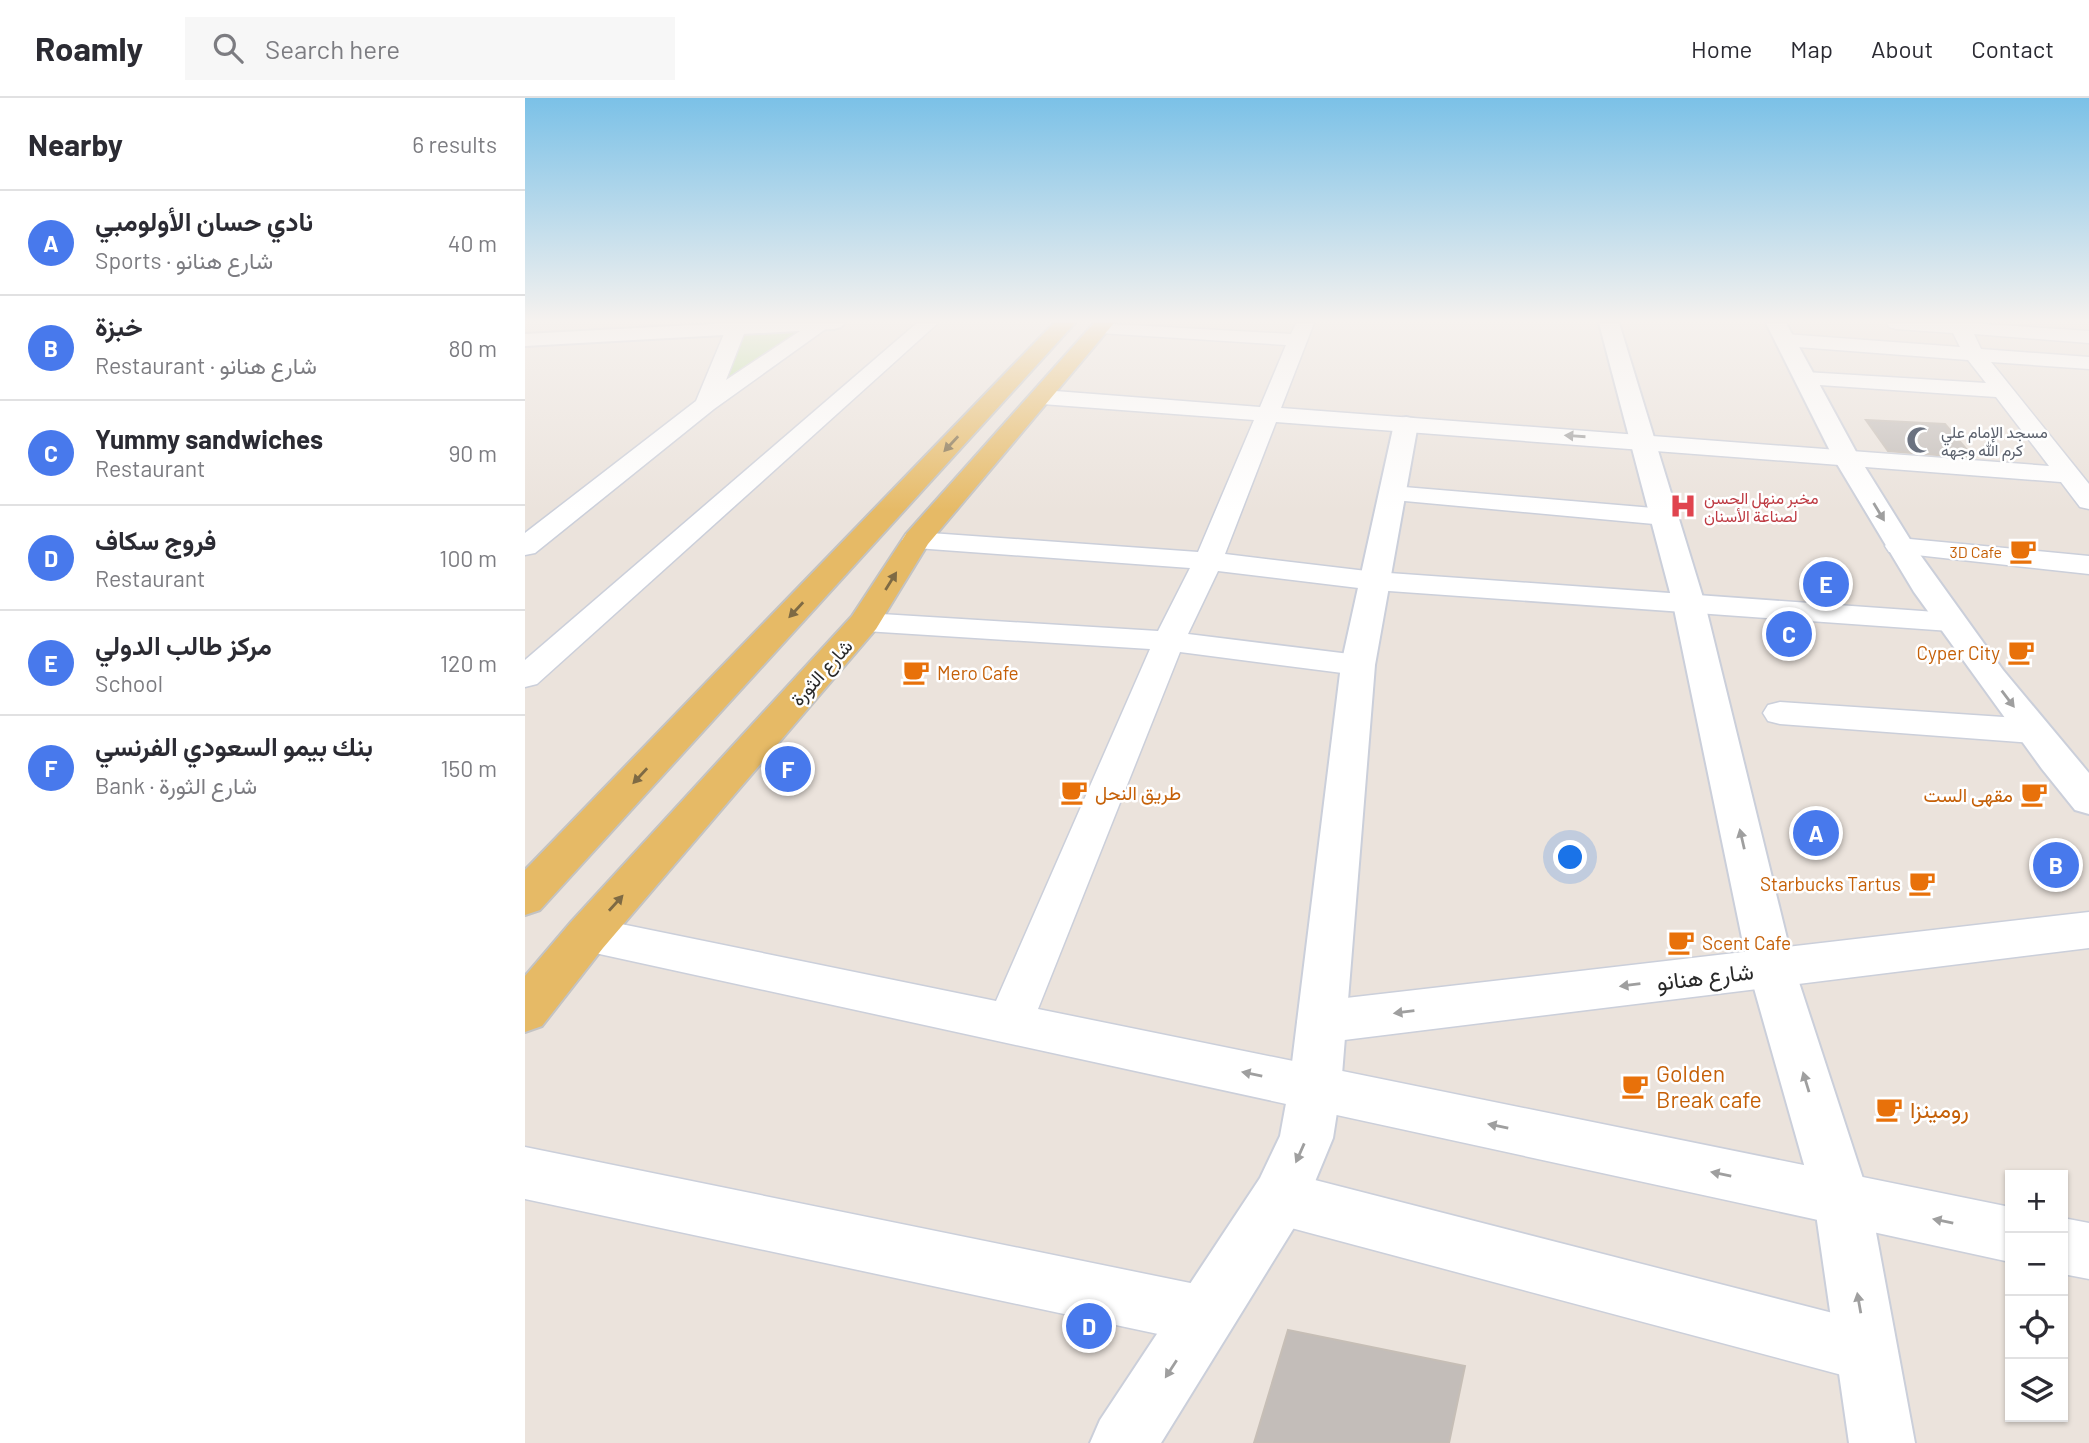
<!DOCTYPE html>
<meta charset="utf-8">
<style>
:root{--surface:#fff;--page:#f7f7f7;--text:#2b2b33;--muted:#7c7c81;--line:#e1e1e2;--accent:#4879ec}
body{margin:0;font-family:Barlow,Vazirmatn,sans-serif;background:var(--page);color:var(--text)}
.controls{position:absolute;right:21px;bottom:21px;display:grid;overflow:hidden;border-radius:0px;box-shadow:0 2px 5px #0004}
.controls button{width:63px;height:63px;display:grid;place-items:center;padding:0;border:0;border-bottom:2px solid var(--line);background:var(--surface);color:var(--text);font:35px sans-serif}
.you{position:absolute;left:1046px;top:760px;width:24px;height:24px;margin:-18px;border:5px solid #fff;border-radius:50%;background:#1a73e8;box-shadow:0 0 0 10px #1a73e833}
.badge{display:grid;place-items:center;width:46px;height:46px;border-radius:50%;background:var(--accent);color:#fff;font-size:23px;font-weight:700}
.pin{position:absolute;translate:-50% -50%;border:4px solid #fff;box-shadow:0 2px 7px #0006}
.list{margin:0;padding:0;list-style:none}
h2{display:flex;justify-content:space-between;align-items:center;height:91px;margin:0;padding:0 28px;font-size:30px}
h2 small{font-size:23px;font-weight:400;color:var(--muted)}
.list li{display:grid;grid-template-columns:46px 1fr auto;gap:21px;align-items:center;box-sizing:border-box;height:105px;padding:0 28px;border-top:2px solid var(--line)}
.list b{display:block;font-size:26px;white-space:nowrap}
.list p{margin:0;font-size:23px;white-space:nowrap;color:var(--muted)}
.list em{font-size:23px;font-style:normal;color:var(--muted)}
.icon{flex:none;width:38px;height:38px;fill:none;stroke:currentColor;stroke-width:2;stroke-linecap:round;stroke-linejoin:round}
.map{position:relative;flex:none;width:1564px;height:1345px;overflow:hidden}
header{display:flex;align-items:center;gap:42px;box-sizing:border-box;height:98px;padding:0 35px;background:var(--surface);border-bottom:2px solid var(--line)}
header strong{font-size:33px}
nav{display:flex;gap:38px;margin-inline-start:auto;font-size:24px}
.search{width:490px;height:63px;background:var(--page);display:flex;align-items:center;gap:18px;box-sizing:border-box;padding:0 24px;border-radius:0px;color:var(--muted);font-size:26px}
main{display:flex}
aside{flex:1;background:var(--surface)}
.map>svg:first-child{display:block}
.green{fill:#badd9d}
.building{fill:#c3bdb9;stroke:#c6beb6;stroke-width:2}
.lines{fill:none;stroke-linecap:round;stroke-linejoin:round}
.street-casing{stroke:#cbcfda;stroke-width:3}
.secondary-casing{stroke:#cbcfda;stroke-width:4}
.primary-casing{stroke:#c3c3c3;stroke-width:4}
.street{fill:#fff;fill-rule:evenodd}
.secondary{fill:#fff;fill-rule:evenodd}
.primary{fill:#e6ba66;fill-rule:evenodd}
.oneway{fill:#9f9f9f}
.oneway2{fill:#7e6a44}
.labels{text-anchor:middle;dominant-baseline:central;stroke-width:5;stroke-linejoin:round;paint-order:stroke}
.far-worship-label{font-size:16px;fill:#5b616d;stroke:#fff;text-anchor:start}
.far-health-label{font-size:16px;fill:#be3a42;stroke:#fff;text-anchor:start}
.far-food-label{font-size:16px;fill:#c56008;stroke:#fff;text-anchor:end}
.food-label{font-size:19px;fill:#c56008;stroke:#fff;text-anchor:end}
.street-label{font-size:19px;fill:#292929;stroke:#fff}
.near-street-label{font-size:23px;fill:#292929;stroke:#fff}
.near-food-label{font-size:23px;fill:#c56008;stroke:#fff;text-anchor:start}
</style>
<header>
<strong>Roamly</strong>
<div class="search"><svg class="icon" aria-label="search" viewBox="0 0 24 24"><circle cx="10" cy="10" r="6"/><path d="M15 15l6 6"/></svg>Search here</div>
<nav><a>Home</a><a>Map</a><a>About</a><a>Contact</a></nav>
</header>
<main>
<aside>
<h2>Nearby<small>6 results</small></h2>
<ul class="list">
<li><span class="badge">A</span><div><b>نادي حسان الأولومبي</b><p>Sports · شارع هنانو</p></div><em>40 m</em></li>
<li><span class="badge">B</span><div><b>خبزة</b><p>Restaurant · شارع هنانو</p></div><em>80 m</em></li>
<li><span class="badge">C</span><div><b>Yummy sandwiches</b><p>Restaurant</p></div><em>90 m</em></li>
<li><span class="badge">D</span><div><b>فروج سكاف</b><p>Restaurant</p></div><em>100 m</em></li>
<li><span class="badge">E</span><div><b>مركز طالب الدولي</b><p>School</p></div><em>120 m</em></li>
<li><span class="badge">F</span><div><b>بنك بيمو السعودي الفرنسي</b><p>Bank · شارع الثورة</p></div><em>150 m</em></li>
</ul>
</aside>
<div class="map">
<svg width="1564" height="1345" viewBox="0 0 1564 1345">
<rect width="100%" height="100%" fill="#ebe3dc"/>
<polygon class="green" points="283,231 191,293 214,235"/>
<g class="building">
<polygon points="1341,322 1420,326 1449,360 1363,353"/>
<polygon points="763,1232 940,1268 924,1345 729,1345"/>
</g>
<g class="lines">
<defs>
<g id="street">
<polygon points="207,225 228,225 220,233 201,282 287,225 309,225 189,311 10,455 0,457 0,435 171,303 201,231"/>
<polygon points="392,225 413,225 12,586 0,589 0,562"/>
<polygon points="569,225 766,236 771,225 789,225 756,310 1524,368 1471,299 1280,286 1272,285 1269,280 1272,275 1280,274 1461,285 1443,262 1260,248 1253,246 1250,242 1253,238 1260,236 1435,249 1428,235 1371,231 1364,229 1362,225 1445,225 1564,233 1564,245 1449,236 1456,251 1564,259 1564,271 1466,264 1564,386 1564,411 1555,409 1536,384 751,324 700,456 850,474 1425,515 1436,517 1440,524 1436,531 1425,533 850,492 693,473 663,536 833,557 845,560 849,567 845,574 833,577 655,554 513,911 1485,1109 1485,1164 47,850 40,837 47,824 62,819 471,903 625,551 340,533 329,531 325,524 329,517 340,515 633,533 665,470 391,450 381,448 377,442 381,436 391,434 673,454 729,322 517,306 509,304 506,299 509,294 517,292 735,309 761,247 575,235 565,229"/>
<polygon points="867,388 1140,411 1149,413 1153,419 1149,425 1140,427 858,401 854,396 858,391"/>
<polygon points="1374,440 1564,458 1564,476 1364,454 1360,448 1364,442"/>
<polygon points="1255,604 1508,621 1520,625 1526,633 1520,641 1508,645 1255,626 1243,623 1238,615 1243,607"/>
<polygon points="1564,814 1564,850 795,945 778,939 772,924 778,909 795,903"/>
<polygon points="0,1049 680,1188 701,1196 709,1217 701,1238 680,1246 0,1101"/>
<polygon points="755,1073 1343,1224 1364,1233 1373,1254 1364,1275 1343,1284 755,1127 736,1119 728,1100 736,1081"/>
<polygon points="1538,1120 1564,1125 1564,1181 1538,1176"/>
</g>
<g id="secondary">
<polygon points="206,225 319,225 316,229 309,231 0,248 0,236"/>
<polygon points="1074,225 1094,225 1180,506 1269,869 1345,1102 1390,1345 1324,1345 1289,1102 1223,869 1148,506"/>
<polygon points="1241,225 1261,225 1335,361 1391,451 1478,572 1564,675 1564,716 1550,712 1517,671 1389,494 1309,361"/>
<polygon points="881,319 890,321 893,326 850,567 816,989 808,1040 775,1120 636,1345 565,1345 575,1322 735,1080 755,1038 764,989 816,567 869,326 872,321"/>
</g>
<g id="primary">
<polygon points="529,225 550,225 15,812 0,817 0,772"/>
<polygon points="569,225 589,225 403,446 351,531 78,850 17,928 0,934 0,878 46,824 327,518 381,436"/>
</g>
</defs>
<use href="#street" class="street-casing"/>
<use href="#secondary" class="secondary-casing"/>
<use href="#primary" class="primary-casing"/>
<use href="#street" class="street"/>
<use href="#secondary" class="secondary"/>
<use href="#primary" class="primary"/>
</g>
<defs><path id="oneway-solid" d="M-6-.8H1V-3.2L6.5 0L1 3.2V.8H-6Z" transform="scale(1.75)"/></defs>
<g class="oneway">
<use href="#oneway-solid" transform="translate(1050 338) rotate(-176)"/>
<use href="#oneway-solid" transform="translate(1354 414) rotate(59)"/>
<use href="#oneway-solid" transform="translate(1483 601) rotate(53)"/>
<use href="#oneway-solid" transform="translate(1217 741) rotate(-103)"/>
<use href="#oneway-solid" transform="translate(1105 887) rotate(173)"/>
<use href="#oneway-solid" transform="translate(879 914) rotate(173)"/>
<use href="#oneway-solid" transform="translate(727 976) rotate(-168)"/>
<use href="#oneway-solid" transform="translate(1281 984) rotate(-107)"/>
<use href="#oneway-solid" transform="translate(973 1028) rotate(-168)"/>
<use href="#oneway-solid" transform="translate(775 1055) rotate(114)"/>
<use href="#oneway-solid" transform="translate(1196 1076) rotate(-168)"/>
<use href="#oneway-solid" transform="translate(1418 1123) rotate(-168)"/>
<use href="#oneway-solid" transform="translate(1334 1205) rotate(-100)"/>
<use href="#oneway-solid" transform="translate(646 1271) rotate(123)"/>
</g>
<g class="oneway2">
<use href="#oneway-solid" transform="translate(426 346) rotate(133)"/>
<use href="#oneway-solid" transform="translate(366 483) rotate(-58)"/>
<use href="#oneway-solid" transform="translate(271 512) rotate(133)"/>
<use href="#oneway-solid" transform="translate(115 678) rotate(133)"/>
<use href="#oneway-solid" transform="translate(91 805) rotate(-48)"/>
</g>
<linearGradient id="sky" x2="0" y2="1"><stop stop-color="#7bc1e7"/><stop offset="0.54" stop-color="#f6f2ef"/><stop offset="1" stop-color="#f6f2ef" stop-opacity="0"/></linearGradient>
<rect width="1564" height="413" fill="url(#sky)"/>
<defs>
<symbol id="mosque-bare" viewBox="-9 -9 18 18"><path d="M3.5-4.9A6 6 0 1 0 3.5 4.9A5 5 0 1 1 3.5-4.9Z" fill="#6b7280" stroke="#fff" stroke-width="2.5" paint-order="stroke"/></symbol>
<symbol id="hospital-bare" viewBox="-9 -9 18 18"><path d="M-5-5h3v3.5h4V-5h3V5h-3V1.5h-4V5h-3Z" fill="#e0444e" stroke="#fff" stroke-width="2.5" paint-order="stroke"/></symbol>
<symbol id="cafe-bare" viewBox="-9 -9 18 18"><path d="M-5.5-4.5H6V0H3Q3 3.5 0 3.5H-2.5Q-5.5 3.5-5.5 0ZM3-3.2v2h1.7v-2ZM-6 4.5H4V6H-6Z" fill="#e8710a" stroke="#fff" stroke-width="2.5" paint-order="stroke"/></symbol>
</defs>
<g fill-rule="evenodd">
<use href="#mosque-bare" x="1376" y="323" width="38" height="38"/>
<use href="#hospital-bare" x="1139" y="389" width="38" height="38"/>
<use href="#cafe-bare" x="1479" y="434" width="38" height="38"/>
<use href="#cafe-bare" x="1477" y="535" width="38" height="38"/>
<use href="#cafe-bare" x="372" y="555" width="38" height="38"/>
<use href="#cafe-bare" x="530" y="675" width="38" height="38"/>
<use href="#cafe-bare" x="1490" y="677" width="38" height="38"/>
<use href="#cafe-bare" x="1378" y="766" width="38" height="38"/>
<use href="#cafe-bare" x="1137" y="825" width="38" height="38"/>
<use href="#cafe-bare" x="1091" y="969" width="38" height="38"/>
<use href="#cafe-bare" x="1345" y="992" width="38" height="38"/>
</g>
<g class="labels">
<g class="far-worship-label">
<text x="1416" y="333">مسجد الإمام علي<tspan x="1416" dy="18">كرم الله وجهه</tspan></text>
</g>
<g class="far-health-label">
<text x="1179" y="399">مخبر منهل الحسن<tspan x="1179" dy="18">لصناعة الأسنان</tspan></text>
</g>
<g class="far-food-label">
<text x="1477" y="453">3D Cafe</text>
</g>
<g class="food-label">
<text x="1475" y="554">Cyper City</text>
<text x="412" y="574" text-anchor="start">Mero Cafe</text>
<text x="570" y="694" text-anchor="start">طريق النحل</text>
<text x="1488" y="696">مقهى الست</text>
<text x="1376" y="785">Starbucks Tartus</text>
<text x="1177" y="844" text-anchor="start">Scent Cafe</text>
</g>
<g class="street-label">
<text transform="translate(296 574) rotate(-48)">شارع الثورة</text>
</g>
<g class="near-street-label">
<text transform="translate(1180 878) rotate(-7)">شارع هنانو</text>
</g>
<g class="near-food-label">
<text x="1131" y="975">Golden<tspan x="1131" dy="26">Break cafe</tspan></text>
<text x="1385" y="1011">رومينزا</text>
</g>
</g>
</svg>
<div class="controls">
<button>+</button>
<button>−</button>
<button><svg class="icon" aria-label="locate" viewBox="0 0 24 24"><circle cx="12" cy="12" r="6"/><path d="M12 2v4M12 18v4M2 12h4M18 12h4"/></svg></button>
<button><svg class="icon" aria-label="layers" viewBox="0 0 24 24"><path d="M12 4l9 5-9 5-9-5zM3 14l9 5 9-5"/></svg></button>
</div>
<div class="you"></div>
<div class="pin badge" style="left:1291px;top:735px">A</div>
<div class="pin badge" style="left:1531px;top:767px">B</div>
<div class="pin badge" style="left:1264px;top:536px">C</div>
<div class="pin badge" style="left:564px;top:1228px">D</div>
<div class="pin badge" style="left:1301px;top:486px">E</div>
<div class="pin badge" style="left:263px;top:671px">F</div>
</div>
</main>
